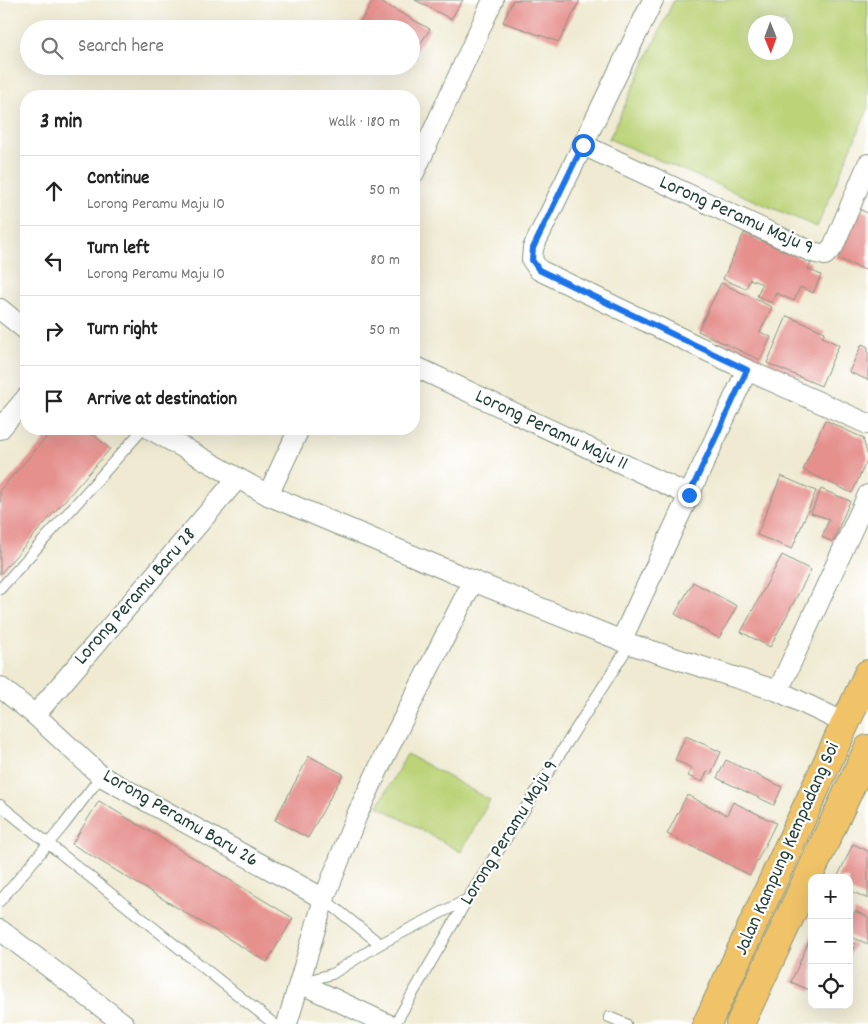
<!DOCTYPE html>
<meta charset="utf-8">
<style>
:root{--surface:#fff;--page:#f2f2f2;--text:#222;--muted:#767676;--line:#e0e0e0}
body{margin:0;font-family:Dekko,sans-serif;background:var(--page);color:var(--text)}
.controls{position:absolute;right:15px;bottom:15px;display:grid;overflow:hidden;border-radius:10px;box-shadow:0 5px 20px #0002}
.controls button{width:45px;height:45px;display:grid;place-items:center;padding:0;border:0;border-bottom:1px solid var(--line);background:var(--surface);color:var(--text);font:25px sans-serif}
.compass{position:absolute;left:748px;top:15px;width:45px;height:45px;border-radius:50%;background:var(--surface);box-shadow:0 5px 20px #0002;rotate:179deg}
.stop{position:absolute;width:15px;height:15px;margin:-11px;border:4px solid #1a73e8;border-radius:50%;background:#fff}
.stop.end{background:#1a73e8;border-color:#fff;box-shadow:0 1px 5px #0008}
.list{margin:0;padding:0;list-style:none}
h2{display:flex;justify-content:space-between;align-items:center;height:65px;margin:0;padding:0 20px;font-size:21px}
h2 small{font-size:16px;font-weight:400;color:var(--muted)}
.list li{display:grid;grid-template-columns:32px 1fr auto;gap:15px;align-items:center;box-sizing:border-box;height:70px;padding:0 20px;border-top:1px solid var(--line)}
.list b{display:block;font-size:19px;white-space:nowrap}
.list p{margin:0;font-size:16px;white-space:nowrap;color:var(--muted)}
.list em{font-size:16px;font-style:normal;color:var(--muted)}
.icon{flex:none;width:28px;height:28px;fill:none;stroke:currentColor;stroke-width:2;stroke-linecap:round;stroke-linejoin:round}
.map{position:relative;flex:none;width:868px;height:1024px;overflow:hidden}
.search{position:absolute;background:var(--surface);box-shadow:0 5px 20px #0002;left:20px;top:20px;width:400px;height:55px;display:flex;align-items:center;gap:12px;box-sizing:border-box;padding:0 18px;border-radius:28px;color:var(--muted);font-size:19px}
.panel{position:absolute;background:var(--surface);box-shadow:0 5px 20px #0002;left:20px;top:90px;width:400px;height:345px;border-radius:20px}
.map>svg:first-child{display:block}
.green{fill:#bcd378;stroke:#6e8856;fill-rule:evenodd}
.building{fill:#e5908d}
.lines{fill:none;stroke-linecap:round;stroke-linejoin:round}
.lane-casing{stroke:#879482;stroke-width:12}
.street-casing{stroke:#879482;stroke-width:22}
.highway-casing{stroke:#879482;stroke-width:30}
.lane{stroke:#fff;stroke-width:10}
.street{stroke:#fff;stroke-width:20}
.highway{stroke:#f0c369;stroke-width:28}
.route{stroke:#1a73e8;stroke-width:6}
.labels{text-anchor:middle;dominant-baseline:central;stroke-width:4.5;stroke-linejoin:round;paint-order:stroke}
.street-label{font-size:20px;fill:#1f3d34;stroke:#fff}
</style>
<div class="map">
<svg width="868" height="1024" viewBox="0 0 868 1024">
<rect width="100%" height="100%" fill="#fff"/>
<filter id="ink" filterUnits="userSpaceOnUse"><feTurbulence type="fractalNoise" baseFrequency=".02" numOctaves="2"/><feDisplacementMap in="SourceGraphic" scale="10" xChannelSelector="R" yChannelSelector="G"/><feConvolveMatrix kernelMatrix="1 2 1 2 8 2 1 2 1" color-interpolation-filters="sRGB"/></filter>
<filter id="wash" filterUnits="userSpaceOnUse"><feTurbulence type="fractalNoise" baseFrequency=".0096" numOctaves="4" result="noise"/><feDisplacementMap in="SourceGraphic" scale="20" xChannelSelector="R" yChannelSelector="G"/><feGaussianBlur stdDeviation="1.12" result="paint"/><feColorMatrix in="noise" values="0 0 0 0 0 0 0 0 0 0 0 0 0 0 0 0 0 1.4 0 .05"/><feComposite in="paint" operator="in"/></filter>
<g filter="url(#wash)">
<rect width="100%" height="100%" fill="#efead1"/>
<g class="green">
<path d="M674,0h194v109l-51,118 -208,-88zM756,22h30v30h-30z"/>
<polygon points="407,754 490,800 461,852 378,806"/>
</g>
<g id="blocks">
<g class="building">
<polygon points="374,0 377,0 430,29 411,58 411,29 356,29"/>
<polygon points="415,0 463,0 451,19"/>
<polygon points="513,0 580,0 559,42 503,22"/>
<polygon points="856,208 868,213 868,271 836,258"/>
<polygon points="744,233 811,263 808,269 821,275 813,293 800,287 794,301 776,293 772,303 757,296 762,284 750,279 746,289 723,279"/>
<polygon points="721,283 772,307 760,332 771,337 760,360 698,331"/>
<polygon points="787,316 825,332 822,337 839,345 821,386 767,363"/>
<polygon points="862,344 868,347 868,380 849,372"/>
<polygon points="825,420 863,438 868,458 852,493 803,470"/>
<polygon points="54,429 87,429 110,449 0,574 0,490"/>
<polygon points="781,476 816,491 792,549 757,535"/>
<polygon points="821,489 850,501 833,542 822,537 829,519 811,513"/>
<polygon points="782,555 811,570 770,647 741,632"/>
<polygon points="693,582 737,606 719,638 675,614"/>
<polygon points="686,736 721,752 711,774 707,772 702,782 688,776 692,768 675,760"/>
<polygon points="309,756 343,774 308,838 275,820"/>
<polygon points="726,760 782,787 774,805 717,778"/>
<polygon points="687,795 727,815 733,802 776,823 750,875 667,834"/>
<polygon points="99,801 293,918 267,962 72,844"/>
<polygon points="853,844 868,851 868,899 849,890 849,878 837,878"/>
<polygon points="855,911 868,917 868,944 849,936 849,924"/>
<polygon points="812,934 812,991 791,982"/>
<polygon points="849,942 855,944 849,957"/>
</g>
</g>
</g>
<g filter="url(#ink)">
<use href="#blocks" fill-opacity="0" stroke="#879482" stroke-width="1"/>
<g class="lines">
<defs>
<g id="lane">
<polyline points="0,589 143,429"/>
<polyline points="0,805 274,1024"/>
<polyline points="324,899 380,944"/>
<polyline points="0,901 63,826 101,776"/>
<polyline points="303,982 332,974 380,944 466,900"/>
<polyline points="609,1017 626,1024"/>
<polyline points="395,1024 467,900 630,644"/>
</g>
<g id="street">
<polyline points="653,0 533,248 532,260 539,270 747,370 868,424"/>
<polyline points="583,145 812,252 825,255 833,247 868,164"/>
<polyline points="414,173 493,0"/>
<polyline points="0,309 26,330"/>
<polyline points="414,366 689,495"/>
<polyline points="0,429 26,398"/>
<polyline points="150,429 268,495 473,581 630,644 778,691 845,723"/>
<polyline points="268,495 299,429"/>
<polyline points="621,641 747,370"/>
<polyline points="0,687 35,715 101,776 324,899"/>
<polyline points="778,691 868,495"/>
<polyline points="35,715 237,479"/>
<polyline points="0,930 124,1024"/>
<polyline points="300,983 387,1024"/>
<polyline points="287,1024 324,899 356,817 384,757 473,581"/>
</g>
<g id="highway">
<polyline points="707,1024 868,674"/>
<polyline points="740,1024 868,749"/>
</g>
</defs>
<use href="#lane" class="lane-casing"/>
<use href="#street" class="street-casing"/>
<use href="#highway" class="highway-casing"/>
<use href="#lane" class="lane"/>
<use href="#street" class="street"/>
<use href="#highway" class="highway"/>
</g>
</g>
<g class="lines" filter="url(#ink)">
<polyline class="route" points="583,145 533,248 532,260 539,270 747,370 689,495"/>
</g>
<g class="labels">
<g class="street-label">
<text transform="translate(736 216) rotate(24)">Lorong Peramu Maju 9</text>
<text transform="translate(551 431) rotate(25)">Lorong Peramu Maju 11</text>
<text transform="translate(136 597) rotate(-49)">Lorong Peramu Baru 28</text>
<text transform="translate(180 819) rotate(30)">Lorong Peramu Baru 26</text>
<text transform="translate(510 833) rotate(-58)">Lorong Peramu Maju 9</text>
<text transform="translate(788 849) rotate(-66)">Jalan Kampung Kempadang Soi</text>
</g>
</g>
</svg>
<div class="controls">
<button>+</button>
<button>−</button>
<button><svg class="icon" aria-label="locate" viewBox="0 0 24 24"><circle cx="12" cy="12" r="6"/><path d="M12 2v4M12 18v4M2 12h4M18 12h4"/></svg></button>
</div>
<svg class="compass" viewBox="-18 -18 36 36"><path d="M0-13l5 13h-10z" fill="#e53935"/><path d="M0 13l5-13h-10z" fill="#767676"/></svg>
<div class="stop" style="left:583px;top:145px"></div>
<div class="stop end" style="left:689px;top:495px"></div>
<div class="search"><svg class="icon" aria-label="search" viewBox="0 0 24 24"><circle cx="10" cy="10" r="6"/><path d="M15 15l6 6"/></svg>Search here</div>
<section class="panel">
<h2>3 min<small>Walk · 180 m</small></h2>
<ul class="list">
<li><svg class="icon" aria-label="ahead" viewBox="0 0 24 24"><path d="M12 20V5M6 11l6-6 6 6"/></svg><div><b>Continue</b><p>Lorong Peramu Maju 10</p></div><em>50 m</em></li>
<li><svg class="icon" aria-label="left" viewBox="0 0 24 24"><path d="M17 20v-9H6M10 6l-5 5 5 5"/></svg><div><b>Turn left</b><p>Lorong Peramu Maju 10</p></div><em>80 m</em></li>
<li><svg class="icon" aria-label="right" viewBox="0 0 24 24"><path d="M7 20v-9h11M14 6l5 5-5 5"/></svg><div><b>Turn right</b></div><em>50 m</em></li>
<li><svg class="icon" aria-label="arrive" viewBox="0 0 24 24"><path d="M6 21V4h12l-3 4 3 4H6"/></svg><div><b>Arrive at destination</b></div></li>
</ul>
</section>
</div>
